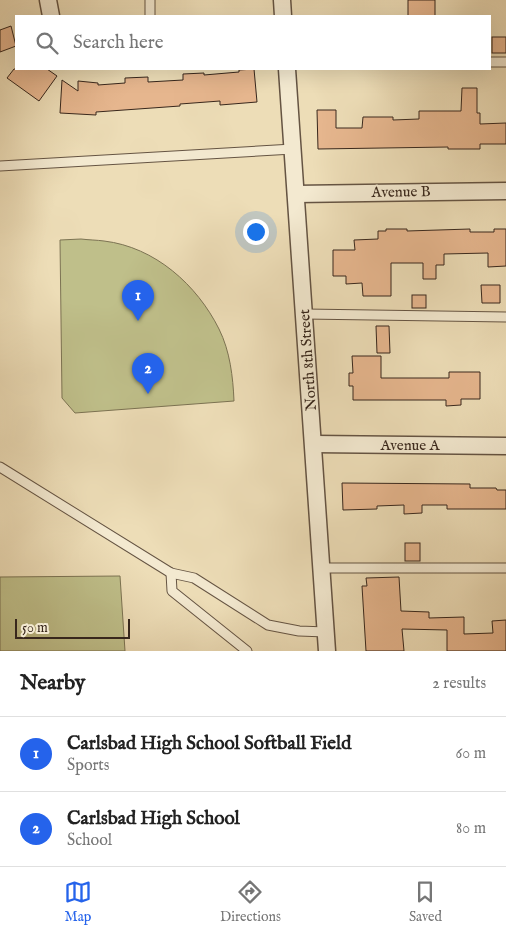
<!DOCTYPE html>
<style>
:root{--surface:#fff;--page:#f2f2f2;--text:#222;--muted:#767676;--line:#e0e0e0;--accent:#2563eb}
body{margin:0;font-family:"IM FELL English",serif;background:var(--page);color:var(--text)}
.scale{position:absolute;left:15px;bottom:12px;width:115px;box-sizing:border-box;padding-left:5px;border:2px solid #38271c;border-top:0;font-size:14px;line-height:18px;white-space:nowrap;color:#38271c;-webkit-text-stroke:4px #f3e9d0;paint-order:stroke}
.you{position:absolute;left:255px;top:231px;width:18px;height:18px;margin:-12px;border:4px solid #fff;border-radius:50%;background:#1a73e8;box-shadow:0 0 0 8px #1a73e833}
.badge{display:grid;place-items:center;width:32px;height:32px;border-radius:50%;background:var(--accent);color:#fff;font-size:16px;font-weight:700}
.pin{position:absolute;translate:-50% -41px;filter:drop-shadow(0 1px 2px #0008)}
.pin::after{content:'';position:absolute;top:26px;width:18px;height:15px;background:inherit;clip-path:polygon(0 0,100% 0,50% 100%)}
.list{margin:0;padding:0;list-style:none}
h2{display:flex;justify-content:space-between;align-items:center;height:65px;margin:0;padding:0 20px;font-size:21px}
h2 small{font-size:16px;font-weight:400;color:var(--muted)}
.list li{display:grid;grid-template-columns:32px 1fr auto;gap:15px;align-items:center;box-sizing:border-box;height:75px;padding:0 20px;border-top:1px solid var(--line)}
.list b{display:block;font-size:19px;white-space:nowrap}
.list p{margin:0;font-size:16px;white-space:nowrap;color:var(--muted)}
.list em{font-size:16px;font-style:normal;color:var(--muted)}
.icon{flex:none;width:28px;height:28px;fill:none;stroke:currentColor;stroke-width:2;stroke-linecap:round;stroke-linejoin:round}
.map{position:relative;flex:none;width:506px;height:651px;overflow:hidden}
.search{position:absolute;background:var(--surface);box-shadow:0 5px 20px #0002;left:15px;right:15px;top:15px;height:55px;display:flex;align-items:center;gap:12px;box-sizing:border-box;padding:0 18px;border-radius:0px;color:var(--muted);font-size:19px}
.sheet{height:215px;background:var(--surface)}
nav{display:flex;justify-content:space-around;align-items:center;box-sizing:border-box;height:70px;border-top:1px solid var(--line);background:var(--surface);font-size:14px;color:var(--muted)}
nav a{display:grid;justify-items:center;gap:2px}
nav .on{color:var(--accent)}
.map>svg:first-child{display:block}
.green{fill:#bfbf8a;stroke:#7c7353}
.building{fill:#e6b68e;stroke:#38271c}
.lines{fill:none;stroke-linecap:round;stroke-linejoin:round}
.service-casing{stroke:#655443;stroke-width:11}
.minor-casing{stroke:#655443;stroke-width:19}
.service{stroke:#f3e9d0;stroke-width:9}
.minor{stroke:#f3e9d0;stroke-width:16}
.labels{text-anchor:middle;dominant-baseline:central;stroke-width:4;stroke-linejoin:round;paint-order:stroke}
.street-label{font-size:15px;fill:#38271c;stroke:#f3e9d0}
</style>
<div class="map">
<svg width="506" height="651" viewBox="0 0 506 651">
<rect width="100%" height="100%" fill="#edddb7"/>
<filter id="stains"><feTurbulence type="fractalNoise" baseFrequency=".004" numOctaves="4"/><feColorMatrix values="0 0 0 0 .2 0 0 0 0 .09 0 0 0 0 .02 0 0 0 .5 -.17"/></filter>
<radialGradient id="worn" r=".72"><stop offset=".6" stop-color="#630" stop-opacity="0"/><stop offset="1" stop-color="#630" stop-opacity=".3"/></radialGradient>
<g class="green">
<path d="M81,239c8,1 16,1 23,2 51,6 93,44 115,88 11,22 14,48 15,72l-159,12 -13,-15 -2,-158z"/>
<polygon points="120,576 125,651 0,651 0,577"/>
</g>
<g class="building">
<rect x="408" y="0" width="27" height="16"/>
<polygon points="11,26 16,46 0,52 0,30"/>
<rect x="492" y="37" width="14" height="16"/>
<polygon points="14,69 47,69 57,76 39,101 7,78"/>
<polygon points="254,69 257,102 220,105 220,101 180,104 180,106 96,112 96,115 60,113 62,80 78,91 78,81 98,83 98,85 125,83 125,78 148,77 148,82 183,80 183,74 204,73 204,75 239,72 239,70"/>
<polygon points="462,88 477,88 477,113 480,113 480,124 506,123 506,144 480,144 480,149 448,149 448,147 318,149 317,110 336,110 336,128 362,128 363,117 393,117 393,120 419,119 419,111 461,111"/>
<polygon points="386,229 407,229 407,231 470,229 470,232 494,232 494,229 506,229 506,266 488,267 488,253 444,254 444,265 436,265 436,279 423,279 423,263 391,263 391,296 363,296 362,283 346,284 346,276 333,276 333,250 355,250 354,240 378,239 378,231 386,231"/>
<polygon points="481,285 500,285 500,303 482,303"/>
<rect x="412" y="295" width="14" height="13"/>
<polygon points="376,326 389,326 390,353 377,353"/>
<polygon points="352,356 381,356 381,378 449,378 449,372 480,372 480,399 461,399 461,405 446,406 446,400 353,400 353,386 349,386 349,373 353,373"/>
<polygon points="342,483 470,484 470,488 496,488 497,490 506,490 506,509 447,509 447,505 422,505 422,513 404,514 404,505 377,506 377,509 343,510"/>
<rect x="405" y="543" width="15" height="18"/>
<polygon points="399,577 401,611 429,612 429,618 464,617 464,634 493,633 492,621 506,620 506,651 447,651 447,630 402,629 404,651 366,651 362,586 367,586 366,578"/>
</g>
<g class="lines">
<defs>
<g id="service">
<polyline points="150,0 150,16"/>
<polyline points="490,62 506,62"/>
<polyline points="0,166 293,149"/>
<polyline points="305,314 506,317"/>
<polyline points="0,467 171,573 194,578 268,625 299,631 326,632"/>
<polyline points="322,568 506,568"/>
<polyline points="171,573 172,591 247,651"/>
</g>
<g id="minor">
<polyline points="48,0 51,16"/>
<polyline points="282,0 283,16"/>
<polyline points="287,69 327,651"/>
<polyline points="296,194 506,191"/>
<polyline points="314,444 506,446"/>
</g>
</defs>
<use href="#service" class="service-casing"/>
<use href="#minor" class="minor-casing"/>
<use href="#service" class="service"/>
<use href="#minor" class="minor"/>
</g>
<g class="labels">
<g class="street-label">
<text transform="translate(401 192) rotate(-1)">Avenue B</text>
<text transform="translate(308 360) rotate(-94)">North 8th Street</text>
<text x="410" y="445">Avenue A</text>
</g>
</g>
<rect width="100%" height="100%" filter="url(#stains)"/>
<rect width="100%" height="100%" fill="url(#worn)"/>
</svg>
<div class="scale">50 m</div>
<div class="you"></div>
<div class="pin badge" style="left:138px;top:321px">1</div>
<div class="pin badge" style="left:148px;top:394px">2</div>
<div class="search"><svg class="icon" aria-label="search" viewBox="0 0 24 24"><circle cx="10" cy="10" r="6"/><path d="M15 15l6 6"/></svg>Search here</div>
</div>
<section class="sheet">
<h2>Nearby<small>2 results</small></h2>
<ul class="list">
<li><span class="badge">1</span><div><b>Carlsbad High School Softball Field</b><p>Sports</p></div><em>60 m</em></li>
<li><span class="badge">2</span><div><b>Carlsbad High School</b><p>School</p></div><em>80 m</em></li>
</ul>
</section>
<nav>
<a class="on"><svg class="icon" aria-label="map" viewBox="0 0 24 24"><path d="M3 6l6-2 6 2 6-2v14l-6 2-6-2-6 2zM9 4v14M15 6v14"/></svg>Map</a>
<a><svg class="icon" aria-label="directions" viewBox="0 0 24 24"><path d="M12 3l9 9-9 9-9-9zM9 14v-3h6M13 9l2 2-2 2"/></svg>Directions</a>
<a><svg class="icon" aria-label="saved" viewBox="0 0 24 24"><path d="M7 4h10v16l-5-4-5 4z"/></svg>Saved</a>
</nav>
